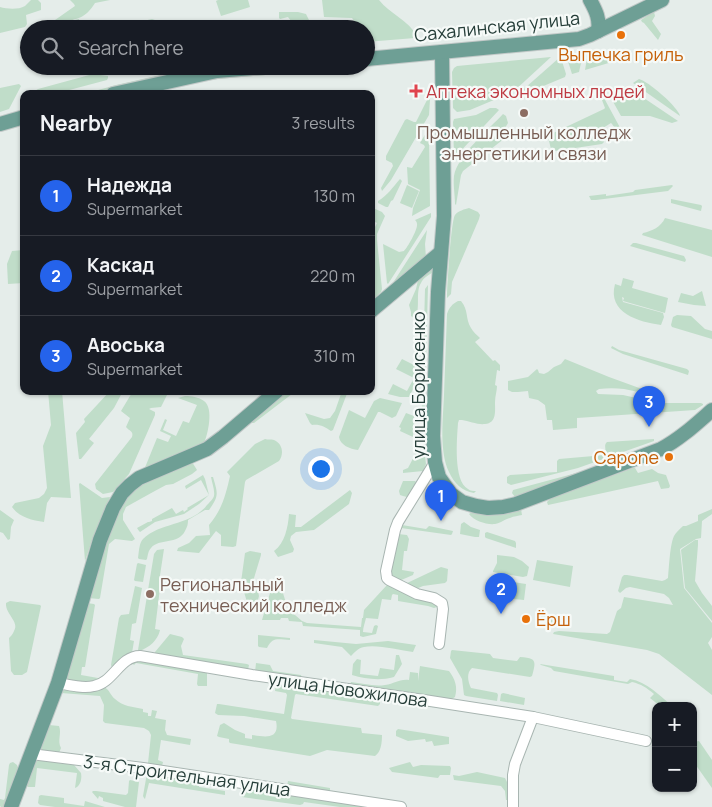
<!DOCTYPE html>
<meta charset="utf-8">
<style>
:root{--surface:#171b24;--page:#242831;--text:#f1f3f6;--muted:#9ea1a6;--line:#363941;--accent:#2563eb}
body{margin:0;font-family:Manrope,sans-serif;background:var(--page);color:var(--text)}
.controls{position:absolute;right:15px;bottom:15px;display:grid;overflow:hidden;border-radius:10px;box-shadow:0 1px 4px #0004}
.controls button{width:45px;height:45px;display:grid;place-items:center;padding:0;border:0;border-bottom:1px solid var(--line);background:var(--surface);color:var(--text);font:25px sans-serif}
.you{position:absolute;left:320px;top:468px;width:18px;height:18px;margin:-12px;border:4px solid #fff;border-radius:50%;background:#1a73e8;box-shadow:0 0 0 8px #1a73e833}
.badge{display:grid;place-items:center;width:32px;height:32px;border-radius:50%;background:var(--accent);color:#fff;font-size:16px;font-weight:700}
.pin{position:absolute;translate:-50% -41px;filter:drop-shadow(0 1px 2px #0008)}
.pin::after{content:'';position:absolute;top:26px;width:18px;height:15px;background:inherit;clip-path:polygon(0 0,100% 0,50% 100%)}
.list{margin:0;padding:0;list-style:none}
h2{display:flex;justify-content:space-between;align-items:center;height:65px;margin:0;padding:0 20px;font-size:21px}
h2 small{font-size:16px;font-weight:400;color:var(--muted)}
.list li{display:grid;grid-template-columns:32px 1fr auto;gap:15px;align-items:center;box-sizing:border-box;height:80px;padding:0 20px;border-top:1px solid var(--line)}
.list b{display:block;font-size:19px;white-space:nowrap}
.list p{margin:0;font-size:16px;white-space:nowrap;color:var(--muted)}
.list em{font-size:16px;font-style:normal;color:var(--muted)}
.icon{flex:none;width:28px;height:28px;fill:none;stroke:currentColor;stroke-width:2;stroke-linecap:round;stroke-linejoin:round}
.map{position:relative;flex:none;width:712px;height:807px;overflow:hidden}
.search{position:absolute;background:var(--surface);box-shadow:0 1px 4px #0004;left:20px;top:20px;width:355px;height:55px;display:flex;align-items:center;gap:12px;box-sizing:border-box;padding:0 18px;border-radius:28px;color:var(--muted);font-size:19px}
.panel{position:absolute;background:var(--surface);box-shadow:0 1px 4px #0004;left:20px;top:90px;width:355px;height:305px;border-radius:10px}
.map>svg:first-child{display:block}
.green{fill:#c0ddc9}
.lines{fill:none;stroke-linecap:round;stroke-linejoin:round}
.minor-casing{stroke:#a8b5b1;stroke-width:12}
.major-casing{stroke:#c2c9c8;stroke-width:16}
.minor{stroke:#fff;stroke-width:10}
.major{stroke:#6e9f95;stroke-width:14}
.food-dot{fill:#e8710a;stroke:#f6faf8;stroke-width:2}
.health-dot{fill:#e0444e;stroke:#f6faf8;stroke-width:2}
.education-dot{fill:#8d6e63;stroke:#f6faf8;stroke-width:2}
.labels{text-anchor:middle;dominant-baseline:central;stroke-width:4.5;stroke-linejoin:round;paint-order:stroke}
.street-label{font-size:18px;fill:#263e39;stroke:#f6faf8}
.food-label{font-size:18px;fill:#c56008;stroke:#f6faf8}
.health-label{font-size:18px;fill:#be3a42;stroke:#f6faf8;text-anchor:start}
.education-label{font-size:18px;fill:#785e54;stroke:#f6faf8}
</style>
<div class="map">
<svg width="712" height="807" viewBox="0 0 712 807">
<rect width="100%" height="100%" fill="#e5edea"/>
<g class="green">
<path d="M31,0h7l3,3v7l-15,5 1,9 -2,3 -25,6v-26c7,2 18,3 25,-1 2,-2 4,-4 6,-6z"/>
<path d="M70,0h40l-15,3c-10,16 -17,15 -33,20l17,-4 2,10h-20l-1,-6 -1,2v4h-12l8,-9 20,-14 -1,-2z"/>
<polygon points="218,0 248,0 250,7 221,16 216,1"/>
<path d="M322,0h57c11,14 29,20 38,36l-2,2 -49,4v-13h-10l-1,-7 -3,-4 -28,-1z"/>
<polygon points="279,12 298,12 306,14 309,20 310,29 293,29 291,21 288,17 280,19 279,18"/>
<polygon points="653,12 654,12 655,16 652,21 661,34 658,40 644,23 642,22 641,20"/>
<polygon points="152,19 155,20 149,29 108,29"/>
<polygon points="599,52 603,54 612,62 585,70 588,53"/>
<polygon points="583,54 579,72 572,74 566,55"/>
<polygon points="551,57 513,92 470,110 457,112 453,108 452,72 454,68 457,66"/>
<polygon points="559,58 561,58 566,74 565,77 517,97 517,95"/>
<polygon points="200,66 216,66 117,88 95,94 84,94 116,85"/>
<polygon points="311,68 313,70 312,71 218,79 198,82 217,76"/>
<polygon points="93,74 108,76 108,78 107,80 58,93 54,90 47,92 46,94 30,94 38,89"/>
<path d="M639,79c9,2 39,28 41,37l-47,-33z"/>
<polygon points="19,84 21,86 9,109 0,112 0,88"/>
<polygon points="629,88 678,121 672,123 650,116 621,116 611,98 611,96"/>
<polygon points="428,98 430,99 429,115 391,180 382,191 381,188 393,166 392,163 386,160 386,156 405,120 407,119 414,122 416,122"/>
<polygon points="604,98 624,135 624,138 622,138 612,124 611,123 598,131 604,142 602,144 555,151 551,149 548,137 549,135 604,109 605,108 602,100"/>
<polygon points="490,108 496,108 499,110 456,156 454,156 453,122 454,119 476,115"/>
<path d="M503,114l3,2 2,7 -3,5 1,7 -1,3 -42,33 -2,4 -5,30 -1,-1c0,-9 -2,-19 -1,-28 3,-20 35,-47 49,-62z"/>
<polygon points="428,132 429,135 430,206 412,216 413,208 420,190 408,184 407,167 412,168 425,147 424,145 420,143 426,133"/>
<path d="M400,179l2,2 -9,19 -2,1 -3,6h-2l-8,-4v-2c10,-6 14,-13 22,-22z"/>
<polygon points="407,185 419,191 412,208 400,203"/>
<polygon points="672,185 673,186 668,191 596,200 591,200 589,196 606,194 606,196 633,192 635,190"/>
<polygon points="671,199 701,205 702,206 701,211 671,203"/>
<polygon points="371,207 382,212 385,216 377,234 377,240 382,289 381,292 371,301 371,235 377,223 371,220"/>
<path d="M469,208l9,4 2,3 -1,4 -27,63 -1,12 -4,4c0,-11 4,-77 8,-83 3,-4 10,-6 14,-7z"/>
<path d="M431,213v4l-43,67 -1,-1 -4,-39 16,8 5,-1c4,-4 14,-22 13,-27 0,-2 -1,-3 -2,-4z"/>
<path d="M665,218l47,12v27l-70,-22 1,-2c9,-2 18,-6 22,-15z"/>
<polygon points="427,230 425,244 426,258 389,289"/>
<polygon points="633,243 636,243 684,256 686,260 685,262 630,246"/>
<polygon points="23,250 24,251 24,283 8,284 7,264 12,251"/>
<path d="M432,268l1,4c-4,3 -10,6 -12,11 -6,9 0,25 -6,36l-4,-3v-4l-2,-7 7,-16 3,-13z"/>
<path d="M623,278l11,3 -2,7 36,10 -3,15 -42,-12 1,-3 -2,-1 1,5 40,11 1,4 -3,8c-22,-3 -54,-12 -46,-41l6,2z"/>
<polygon points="428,285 424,439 424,440 421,438 425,289"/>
<polygon points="702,291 706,306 694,305 678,302 681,293 693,296"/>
<path d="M458,301h3c8,10 4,17 10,27 2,4 6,7 9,10l-5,4 18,19 2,-1 5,5v6l-3,-1 -2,15 2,1c0,5 -2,10 -2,16 0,9 2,21 -10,22 -7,1 -16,-3 -23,-4h-3l-1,3c-1,15 -5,58 10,66 2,2 6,2 8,2l-2,2c-12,-2 -20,-10 -25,-21 -10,-21 -6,-53 -5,-77 1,-27 2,-54 3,-81 2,-6 5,-10 11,-13z"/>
<polygon points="677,315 691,316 705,329 712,331 712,339 672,327 671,325 673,317"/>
<polygon points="612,346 619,350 687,369 689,371 688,375 623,354 611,348"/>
<polygon points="402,359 416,366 416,383 409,397 400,397 388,394 393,384 407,391 414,378 396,369"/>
<path d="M565,359l44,18 55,20c-14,-1 -27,-6 -40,-8 -8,-1 -17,-1 -25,0l-3,2 2,3 25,1 36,8h42l2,1v1l-8,5 -118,8v10l-24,2 -1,-10h-5l-2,-15 -7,-5 -9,-2 -1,-7 -10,1h-6l-4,-2v-9l20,-4 9,-8 1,1 1,3 5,1 4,-2 6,-5 7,-3z"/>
<path d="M48,391h14l9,107 -20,-1 -4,6 -3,19c-12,-2 -24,-4 -32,-15l3,-4 24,-5 5,-4 3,-6 -4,-42 8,-21z"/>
<polygon points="110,391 123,391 114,408 89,439 94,443 81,459 79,459 76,433 85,422 84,419"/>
<path d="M133,391h18l6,2 3,-2h9l-8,16 -10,1 -2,1 6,3v3l-26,59 -16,18 -10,2 -7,-5 -1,-5 37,-47c2,-6 -3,-6 -6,-10l4,-9 -9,-7z"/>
<polygon points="282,391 301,391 292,394 254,423 247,423"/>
<path d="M342,391h6l-15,39 -2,1c-6,-4 -11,-7 -19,-6l-2,-2 -5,-10 19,6 6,-1 5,-7z"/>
<path d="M185,396c6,0 14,1 19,5 10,7 4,33 0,42l-60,27 13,-32 11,4 3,-6 -11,-5 5,-12 2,1 -4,10 13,6 7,-15 6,2 8,-18 -19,-7z"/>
<path d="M380,398l22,5 -6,13 -4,2 -12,-6h-2l-20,38c-8,-1 -18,-5 -19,-13l10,-27 16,8 9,-17z"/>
<polygon points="406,413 414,416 413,437 400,431 401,428 399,427"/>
<path d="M265,439c3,1 6,0 9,1 9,4 10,14 5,21l-33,19 -1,2 -9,64 -3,1 -12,-1v-11l-5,-4 -17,22 -22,-2 1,-3 11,-5 7,-7 14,-1 -1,-10c13,-15 17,-31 21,-49l-3,-4 28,-28z"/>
<path d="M654,439v2l-76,27 -67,17 -4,-2v-6l3,-2 47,-3v-11l2,-2 46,-4c2,-4 -2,-10 2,-13z"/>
<polygon points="420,445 423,446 424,448 426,464 423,471 403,473 403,470 408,468"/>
<polygon points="655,445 518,497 515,497 512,493 513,490 580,472"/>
<polygon points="192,462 197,470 192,474 173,484 166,485 153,492 126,507 123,514 123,520 135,539 132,541 115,539 109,544 100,598 99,599 88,598 116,509 133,487"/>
<polygon points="633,468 635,468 638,473 652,469 658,473 666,475 670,486 669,488 661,489 658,481 548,505 547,502 551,498"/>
<polygon points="203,475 205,479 209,495 199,504 184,514 155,522 140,532 139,531 137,528 148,522 149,522 152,521 152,519 172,508 176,514 183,510 184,512 188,509 187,508 209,495 201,480 186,489 185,486"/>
<path d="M211,477h2c5,17 6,19 -4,33h-4l-17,10c0,5 -1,7 -3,11 -7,14 -26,7 -34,17 -3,3 -3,7 -4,11l-1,1 -7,-1 -1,-1c1,-6 1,-15 5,-19 17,-17 48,-13 64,-34 2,-2 6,-6 7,-9 1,-6 -2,-13 -3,-19z"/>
<polygon points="403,481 415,481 416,482 407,497 403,496 400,495 399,491"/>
<polygon points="80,483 102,498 110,497 93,538 85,561 79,484"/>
<path d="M350,490l2,3 -3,11 -35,26 -18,2 -5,4 -1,4 4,9 -1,3 -15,5 -4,-6c11,-8 14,-24 15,-37l7,1 -1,12h6z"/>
<path d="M521,509l1,6c-4,1 -8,1 -12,3 -5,1 -9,5 -15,6 -8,1 -21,-3 -26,-10l3,-2c18,1 31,3 49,-3z"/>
<path d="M712,509v5l-10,7 -1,17 -5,1 -16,10 4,39 28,35v14l-4,6 4,7v45l-53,-41 -12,-4 -94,-16 1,-2 5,-1 48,3 3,-2 7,-21 4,-3 3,-11 49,8 -4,-7 -5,-4 -34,-7 -4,1 -6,5 -2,-2 4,-14 2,-2h3l35,6 3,-1 3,-2c1,-11 2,-34 6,-42 2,-4 6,-7 9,-10h3l12,-5v-6z"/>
<polygon points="0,510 14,520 11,527 10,539 8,540 3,533 0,532"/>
<polygon points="464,522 471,527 480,530 479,537 475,537 460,534 461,524"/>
<polygon points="402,525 426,529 429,526 453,531 452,534 451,535 401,528"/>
<polygon points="487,532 515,541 516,543 516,548 486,538 485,537 485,533"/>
<polygon points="398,534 407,535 409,539 407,551 404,551 402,570 414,572 413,575 399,581 390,574"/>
<polygon points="695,540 698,540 698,545 695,581 702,593 712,606 712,621 685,588 681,550 682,549"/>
<path d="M164,549l-5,33 1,6 -5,41 5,1c-2,10 -11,18 -21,21l-1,-1 16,-96 3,-4z"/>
<polygon points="250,551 261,553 261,555 251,588 258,591 259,596 256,607 247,602 241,582 245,553"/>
<polygon points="497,555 514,557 522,561 529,567 527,576 523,577 493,572 493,571 497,563"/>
<polygon points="537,560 573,566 570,587 533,580"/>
<polygon points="138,563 146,565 143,582 135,581 134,580 137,564"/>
<polygon points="441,567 448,569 447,581 445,583 423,586 416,589 405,584"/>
<polygon points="507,581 526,584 524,600 504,598"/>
<path d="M387,585h1l42,16 8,4 -1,2 -3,1 -6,-2 -30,-5v-6l-5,-1 -1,1 -1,5 -9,-1 -4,20 -12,-1c-1,5 -3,9 -3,14l9,1 2,-7 2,-1 2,1 -2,8 -13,3 -3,-1v-6l-57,-4 -1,-4 -13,-1 -1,-3h-7l-1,2h-18l8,-27 3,-2 7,-2 3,4 3,10 -3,6 12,6 7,6 5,2 54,4 1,-9h1l1,-8z"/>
<polygon points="135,586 142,588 136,623 132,624 130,640 134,641 132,653 112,668 111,665 119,618 121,615 129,614"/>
<path d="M10,601l30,4 1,1 -14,66 -5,3h-8l-3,-4 -2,-33c2,-2 4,-4 5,-7 6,-9 -9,-17 -8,-28z"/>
<polygon points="87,603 94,604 95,605 85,667 82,667 81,675 98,678 99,680 87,684 65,680"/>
<polygon points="539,613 558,616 558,622 556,624 538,627 537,626"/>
<polygon points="170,634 182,637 184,639 181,646 183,655 247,664 249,665 248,670 155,654 155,652"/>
<path d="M258,635l32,3v2c-11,0 -17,-4 -23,8l-8,-1 -1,-1z"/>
<path d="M314,640l42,4 32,-3 28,4 -3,7c-14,-2 -37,-8 -49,-5 -6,1 -9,5 -13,9l-9,-9 -28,-4z"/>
<path d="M452,650l38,4 3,4 24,3 3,-4c17,1 16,4 12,19l-2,1 -58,-9c-6,5 -4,14 -1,20l26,5 1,2 -1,6 -31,-5 -2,-1 -2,-16 -12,-21 1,-7z"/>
<path d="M396,655h3l3,9 -8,13c-14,4 -29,2 -42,-2l1,-11 4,-5 4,1 -1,14 18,2 2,-8 14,2z"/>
<polygon points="135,660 205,671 207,672 207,686 198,686 197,684 198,674 136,663 134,665 132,663"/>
<polygon points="256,663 270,665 273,671 301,675 302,678 255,672"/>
<path d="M540,664l74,12v4l13,2 3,-3c17,3 29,16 42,27h-3l-3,-3 -2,3h-4l-10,-8 4,-4c-7,-6 -13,-10 -22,-12l-4,2 -74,-13 -3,-3 -10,-3z"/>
<path d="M420,666l29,5c6,8 9,16 6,26l-5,3 -100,-15 1,-3c11,1 23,5 34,3 10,-1 13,-6 24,-5l1,-8 8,1v8z"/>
<path d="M276,683l104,15v6l-2,2 -82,-12 -1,1 -4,23 1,1 69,9 1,5 20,2c0,8 -1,17 -7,21l-48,-6 -17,6 -80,-13 -1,-1v-3l-10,-2 -2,-1 3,-11 4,-2 11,7 10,4v4l7,1v-4c13,2 28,5 24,-14l-32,-5 -26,-1 -3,-2 2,-9h2l65,10 3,-19 -1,-2 -11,-2z"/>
<path d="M104,687c6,3 6,8 11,12 7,7 18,8 28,10v3l5,1v3h3l1,-6 5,1 -2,7 11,2 -1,10 2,5 24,4 -1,6 -29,-5 -3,20 5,2 -1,4h-1l-12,-1 -1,-2 3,-28 -2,-4 -5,-3 -39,-5 -2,-2 1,-16 -4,-9 -39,-3 1,-5z"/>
<polygon points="503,693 525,698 524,705 500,701 501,694"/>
<path d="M49,725l10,1c3,7 -2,15 2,22l-2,5 -17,-2 -1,-3 7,-22z"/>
<polygon points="398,729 449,737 449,744 434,746 432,741 426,742 425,739 408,741 396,736 396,731"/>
<polygon points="699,741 712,760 712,788 693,761 693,742"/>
<path d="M37,760l37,5 7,8c1,5 0,13 -6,15l2,-15 -40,-5 -2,19h-7l-2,-2 9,-24z"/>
<polygon points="13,762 17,765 19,770 6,807 1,807 0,806 0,799 4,800 5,798 9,765 10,763"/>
<polygon points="410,762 413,767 421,765 450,766 451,768 450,775 440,775 438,778 392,772 389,768"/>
<polygon points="477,772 505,778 509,786 508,800 506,800 505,791 501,786 454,780 453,775 459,776"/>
<polygon points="147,773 200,779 199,787 225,791 225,795 149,783 145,799 144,798 143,796"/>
<polygon points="130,780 139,782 136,807 125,807 103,801 103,798 99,796 98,799 92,792 93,791 96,791 126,795 128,793 129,781"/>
<polygon points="288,781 330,788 330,792 287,786"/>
<polygon points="242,787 372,807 340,807 304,802 303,804 300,805 242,797 241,795"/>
<polygon points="41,795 64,798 64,803 84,806 85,801 105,807 55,807 40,805 38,803 39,796"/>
</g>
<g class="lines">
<defs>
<g id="minor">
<polyline points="435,462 398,522 395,530 386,571 387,578 389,580 417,594 434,598 442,603 443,609 439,644"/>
<path d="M58,683c12,2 25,6 36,3 19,-3 26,-30 46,-30l112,19 172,25 109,17 113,24"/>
<polyline points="31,754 143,768 401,807"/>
<polyline points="513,807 513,775 515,764 533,717"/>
</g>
<g id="major">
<path d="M590,0c6,11 10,19 8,31"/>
<path d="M442,52l2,164 -6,76 -5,144 2,26 4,15 12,17 11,8 14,4 12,2 15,-1 13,-3 145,-55c19,-10 35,-25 51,-39"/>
<polyline points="366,59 579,39 590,35 662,0"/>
<polyline points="113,94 217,71 276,66"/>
<polyline points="0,124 24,117"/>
<polyline points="371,311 440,253"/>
<polyline points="11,807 58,683 100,540 113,508 122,493 130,485 139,478 207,449 223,437 277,391"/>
</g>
</defs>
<use href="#minor" class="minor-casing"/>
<use href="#major" class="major-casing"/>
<use href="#minor" class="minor"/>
<use href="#major" class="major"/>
</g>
<g class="food-dot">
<circle cx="621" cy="35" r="5"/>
<circle cx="669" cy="457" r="5"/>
<circle cx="526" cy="619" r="5"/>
</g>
<path class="health-dot" d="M413.5 83.5h5v5h5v5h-5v5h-5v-5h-5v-5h5z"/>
<g class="education-dot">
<circle cx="524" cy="113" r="5"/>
<circle cx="150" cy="594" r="5"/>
</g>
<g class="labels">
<g class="street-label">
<text transform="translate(497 26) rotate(-6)">Сахалинская улица</text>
<text transform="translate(418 385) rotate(-90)">улица Борисенко</text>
<text transform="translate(348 689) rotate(8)">улица Новожилова</text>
<text transform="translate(187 775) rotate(8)">3-я Строительная улица</text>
</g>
<g class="food-label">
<text x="621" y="54">Выпечка гриль</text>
<text x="659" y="457" text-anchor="end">Capone</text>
<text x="536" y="619" text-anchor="start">Ёрш</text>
</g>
<g class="health-label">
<text x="426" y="91">Аптека экономных людей</text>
</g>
<g class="education-label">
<text x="524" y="132">Промышленный колледж<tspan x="524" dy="21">энергетики и связи</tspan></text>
<text x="160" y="584" text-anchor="start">Региональный<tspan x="160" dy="21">технический колледж</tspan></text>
</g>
</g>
</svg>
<div class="controls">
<button>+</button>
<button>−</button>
</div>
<div class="you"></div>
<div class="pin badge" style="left:441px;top:521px">1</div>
<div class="pin badge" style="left:501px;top:614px">2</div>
<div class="pin badge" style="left:649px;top:427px">3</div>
<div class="search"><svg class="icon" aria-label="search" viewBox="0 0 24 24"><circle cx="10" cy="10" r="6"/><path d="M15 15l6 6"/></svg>Search here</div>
<section class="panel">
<h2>Nearby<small>3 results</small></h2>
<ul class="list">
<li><span class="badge">1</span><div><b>Надежда</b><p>Supermarket</p></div><em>130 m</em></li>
<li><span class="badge">2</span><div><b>Каскад</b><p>Supermarket</p></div><em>220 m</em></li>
<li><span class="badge">3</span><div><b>Авоська</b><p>Supermarket</p></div><em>310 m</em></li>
</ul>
</section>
</div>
